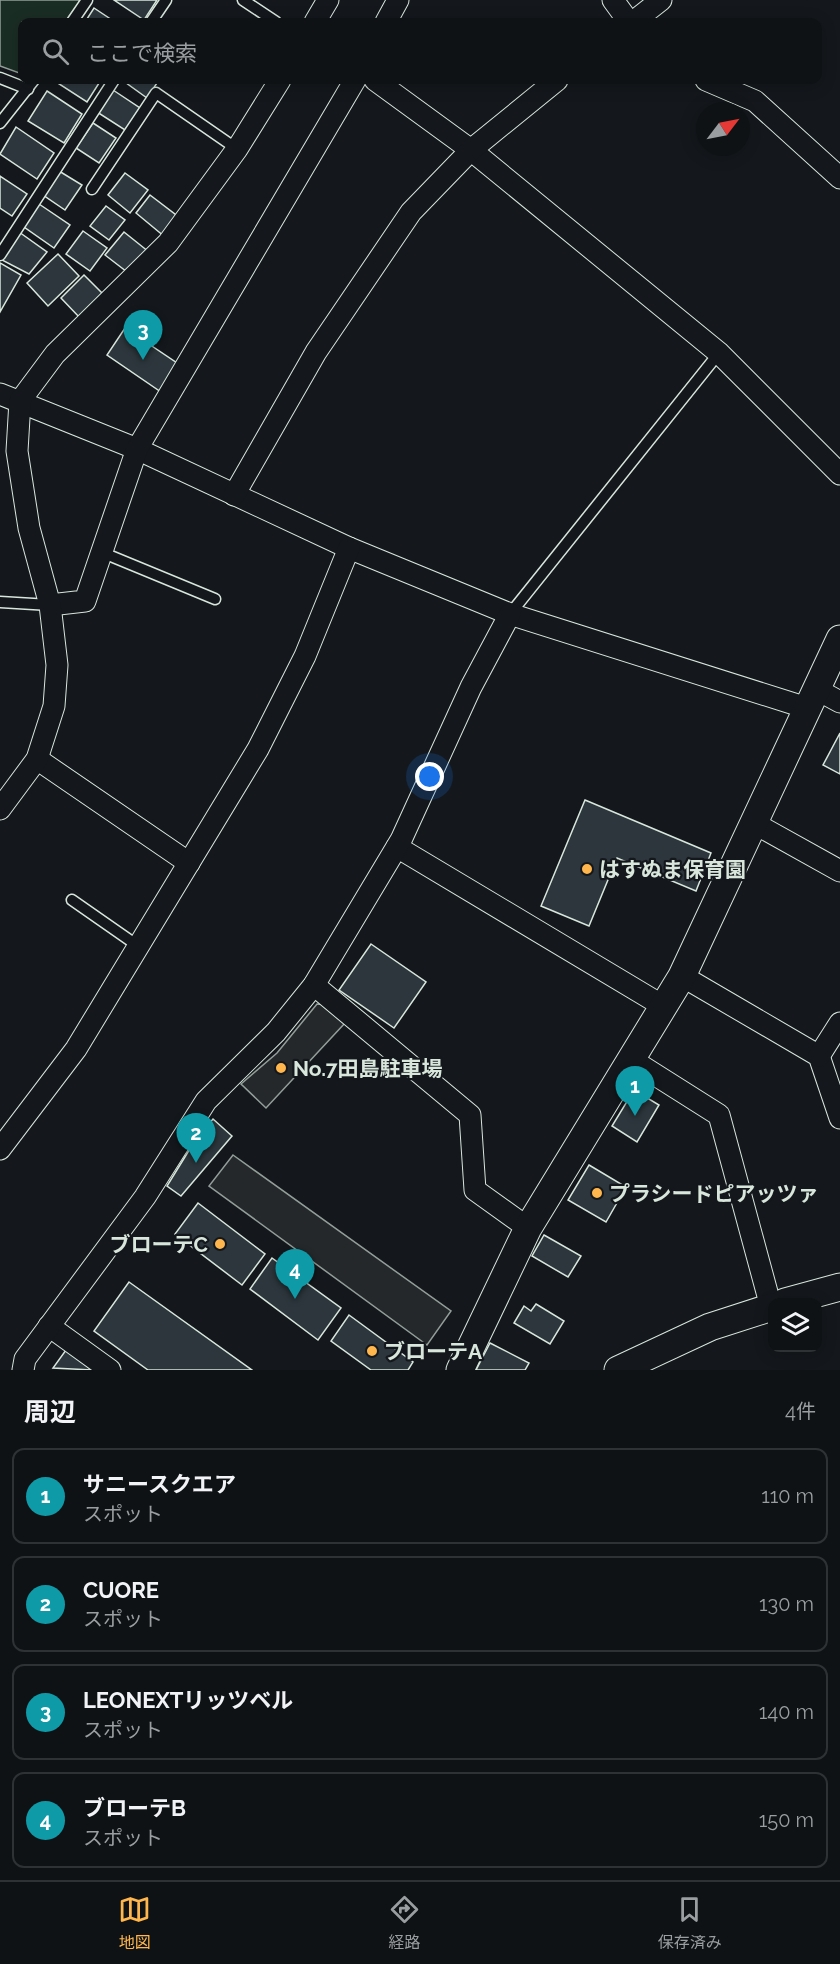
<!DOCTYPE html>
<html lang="ja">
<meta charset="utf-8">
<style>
:root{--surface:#0f1215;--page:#1d2022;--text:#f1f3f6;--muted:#9b9ea0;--line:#2f3234;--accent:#ffb74d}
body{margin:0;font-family:Raleway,"Noto Sans JP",sans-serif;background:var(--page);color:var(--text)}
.controls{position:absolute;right:18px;bottom:18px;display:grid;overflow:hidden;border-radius:12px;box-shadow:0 3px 15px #0003}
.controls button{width:54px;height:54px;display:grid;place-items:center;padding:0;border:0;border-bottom:2px solid var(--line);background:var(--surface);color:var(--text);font:30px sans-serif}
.compass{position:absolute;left:696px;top:102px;width:54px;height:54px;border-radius:50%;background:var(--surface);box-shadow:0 3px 15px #0003;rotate:58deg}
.you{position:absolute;left:430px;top:777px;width:21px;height:21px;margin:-15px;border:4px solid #fff;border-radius:50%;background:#1a73e8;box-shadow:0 0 0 9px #1a73e833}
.badge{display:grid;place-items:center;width:39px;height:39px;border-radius:50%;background:var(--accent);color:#fff;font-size:20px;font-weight:700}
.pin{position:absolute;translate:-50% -50px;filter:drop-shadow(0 2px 3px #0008)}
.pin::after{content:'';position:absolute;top:32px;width:21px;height:18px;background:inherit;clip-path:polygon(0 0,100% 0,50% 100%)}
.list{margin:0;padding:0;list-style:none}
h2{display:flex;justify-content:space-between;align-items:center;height:78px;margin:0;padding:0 24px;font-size:26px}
h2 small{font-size:20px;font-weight:400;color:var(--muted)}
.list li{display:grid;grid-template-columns:39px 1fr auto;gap:18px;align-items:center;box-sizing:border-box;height:96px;margin:0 12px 12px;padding:0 12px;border:2px solid var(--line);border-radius:12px}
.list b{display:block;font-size:22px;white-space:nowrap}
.list p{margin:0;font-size:20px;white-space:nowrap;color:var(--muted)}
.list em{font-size:20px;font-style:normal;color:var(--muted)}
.icon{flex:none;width:33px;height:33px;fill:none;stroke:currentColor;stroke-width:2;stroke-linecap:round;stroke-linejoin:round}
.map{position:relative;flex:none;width:840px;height:1370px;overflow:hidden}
.search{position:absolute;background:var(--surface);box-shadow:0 3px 15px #0003;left:18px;right:18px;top:18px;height:66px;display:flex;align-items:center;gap:15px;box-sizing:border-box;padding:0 21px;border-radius:12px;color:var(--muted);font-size:22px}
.sheet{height:510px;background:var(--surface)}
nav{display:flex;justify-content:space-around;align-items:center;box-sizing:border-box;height:84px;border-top:2px solid var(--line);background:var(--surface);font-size:16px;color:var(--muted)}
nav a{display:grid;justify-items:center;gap:3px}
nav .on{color:var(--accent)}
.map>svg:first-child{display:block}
.green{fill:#1a2d24;stroke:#939e99;stroke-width:1.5}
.parking{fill:#24282b;stroke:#939e99;stroke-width:1.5}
.building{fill:#2c363c;stroke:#d8e6dc;stroke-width:1.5}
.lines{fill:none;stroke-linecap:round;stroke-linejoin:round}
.service-casing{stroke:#d8e6dc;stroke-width:13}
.minor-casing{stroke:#d8e6dc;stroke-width:23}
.tertiary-casing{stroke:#d8e6dc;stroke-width:29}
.service{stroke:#14181c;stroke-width:10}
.minor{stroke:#14181c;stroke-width:21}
.tertiary{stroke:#14181c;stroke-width:27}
.poi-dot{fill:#ffb74d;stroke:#14181c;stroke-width:2}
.labels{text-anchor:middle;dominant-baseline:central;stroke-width:4.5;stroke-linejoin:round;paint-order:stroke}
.poi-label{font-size:21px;font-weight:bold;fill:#d8e6dc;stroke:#14181c;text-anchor:start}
</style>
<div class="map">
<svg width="840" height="1370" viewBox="0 0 840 1370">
<rect width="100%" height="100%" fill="#14181c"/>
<polygon class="green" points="0,0 78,0 80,2 65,22 22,22 22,74 0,66"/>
<g class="parking">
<polygon points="317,1004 327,1005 345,1023 266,1108 241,1084 277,1053"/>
<polygon points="233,1155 451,1311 427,1345 209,1186"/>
</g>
<g class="building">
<polygon points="114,0 157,0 144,20"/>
<polygon points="94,8 115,22 85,22"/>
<polygon points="53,80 101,80 87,102"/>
<polygon points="122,80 159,80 147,98"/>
<polygon points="113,90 140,108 125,130 97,112"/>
<polygon points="47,91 82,114 64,143 28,121"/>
<polygon points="93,123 116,138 99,163 76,148"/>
<polygon points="16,127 54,153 37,179 0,154"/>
<polygon points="59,171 82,185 65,210 43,195"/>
<polygon points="125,173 148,190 130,213 108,195"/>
<polygon points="0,176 27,194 12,216 0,208"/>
<polygon points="150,195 180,218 165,237 136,213"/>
<polygon points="39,204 70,225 54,248 24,227"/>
<polygon points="106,206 125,220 109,240 90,226"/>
<polygon points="83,231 107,248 90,271 66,254"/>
<polygon points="19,232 47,252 29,274 0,259"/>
<polygon points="124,232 149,252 131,275 105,255"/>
<polygon points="58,254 79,276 48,306 27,283"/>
<polygon points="0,263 21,275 0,312"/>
<polygon points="84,275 104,295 80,318 61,298"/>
<polygon points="125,328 180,365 161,392 107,355"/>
<polygon points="840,733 840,774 823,765"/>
<polygon points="585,800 711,853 696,891 617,858 589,926 541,906"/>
<polygon points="371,944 426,982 394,1028 339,990"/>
<polygon points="634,1090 659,1105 637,1142 612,1126"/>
<polygon points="213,1119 232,1136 181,1196 167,1186 196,1139"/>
<polygon points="589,1165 626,1187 606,1222 568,1200"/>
<polygon points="198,1203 265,1254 242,1285 175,1234"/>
<polygon points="544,1235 581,1256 568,1277 532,1256"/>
<polygon points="272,1258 341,1308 318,1340 250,1289"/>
<polygon points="129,1282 252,1370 148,1370 94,1331"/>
<polygon points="536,1304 564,1321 550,1344 514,1323 524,1306 531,1311"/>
<polygon points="349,1315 413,1362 408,1370 371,1370 331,1341"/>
<polygon points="490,1343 529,1363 525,1370 476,1370"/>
<polygon points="66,1350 92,1370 53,1368"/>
</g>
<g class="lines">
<defs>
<g id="service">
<polyline points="243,0 276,22"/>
<polyline points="72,22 87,0"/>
<polyline points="151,22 166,0"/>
<polyline points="0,78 28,89"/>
<polyline points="0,123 34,80"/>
<polyline points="92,189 156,93 237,149"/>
<polyline points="0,255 114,80"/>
<polyline points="101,552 215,599"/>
<polyline points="0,602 50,605"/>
<polyline points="510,614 719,353"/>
<polyline points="72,900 138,946"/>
</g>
<g id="minor">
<polyline points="613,0 629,22"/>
<polyline points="315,22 328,0"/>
<polyline points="386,22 398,0"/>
<polyline points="633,22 661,0"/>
<polyline points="375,80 471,150 719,353 840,474"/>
<polyline points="706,80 755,101 840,178"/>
<polyline points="0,394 137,449 349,548 510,614 807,708"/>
<polyline points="234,495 316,352 411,212 471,150 557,80"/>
<polyline points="50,605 85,601 137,449 355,80"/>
<polyline points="816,689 840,702"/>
<polyline points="37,759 189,863"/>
<polyline points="0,809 37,759 54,706 57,665 50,605 29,528 17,451 20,401 55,354 168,243 237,149 280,80"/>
<polyline points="752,822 840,871"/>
<polyline points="397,847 663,1006"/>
<polyline points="682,976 819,1056 840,1118"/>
<polyline points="314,985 470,1115 475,1190 528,1228"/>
<polyline points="819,1056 840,1023"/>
<polyline points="632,1060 719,1115 771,1307"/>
<polyline points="0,1149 76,1049 258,749 305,656 349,548"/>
<polyline points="49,1326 110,1370"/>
<polyline points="23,1370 25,1359 145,1197 206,1101 276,1032 314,985 401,840 471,687 510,614"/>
</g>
<g id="tertiary">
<polyline points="785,1302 840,1287"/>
<polyline points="460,1370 528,1228 682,976 840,639"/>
<polyline points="618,1370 710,1327 772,1307"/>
</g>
</defs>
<use href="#service" class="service-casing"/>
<use href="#minor" class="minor-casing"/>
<use href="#tertiary" class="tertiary-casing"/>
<use href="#service" class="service"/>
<use href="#minor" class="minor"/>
<use href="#tertiary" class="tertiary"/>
</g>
<g class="poi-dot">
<circle cx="587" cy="869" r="6"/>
<circle cx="281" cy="1068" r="6"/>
<circle cx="597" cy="1193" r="6"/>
<circle cx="220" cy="1244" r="6"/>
<circle cx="372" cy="1351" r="6"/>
</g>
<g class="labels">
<g class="poi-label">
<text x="599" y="869">はすぬま保育園</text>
<text x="293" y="1068">No.7田島駐車場</text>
<text x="609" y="1193">プラシードピアッツァ</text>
<text x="208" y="1244" text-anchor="end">ブローテC</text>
<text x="384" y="1351">ブローテA</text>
</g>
</g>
</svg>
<div class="controls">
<button><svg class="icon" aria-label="layers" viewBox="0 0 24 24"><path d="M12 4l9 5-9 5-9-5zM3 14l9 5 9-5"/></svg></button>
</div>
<svg class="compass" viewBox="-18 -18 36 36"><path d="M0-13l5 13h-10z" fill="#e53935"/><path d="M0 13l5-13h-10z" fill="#9b9ea0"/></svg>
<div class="you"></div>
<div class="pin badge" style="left:635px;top:1116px;background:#0f9aa8">1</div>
<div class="pin badge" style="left:196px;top:1163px;background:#0f9aa8">2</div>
<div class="pin badge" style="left:143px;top:360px;background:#0f9aa8">3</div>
<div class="pin badge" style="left:295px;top:1299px;background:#0f9aa8">4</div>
<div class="search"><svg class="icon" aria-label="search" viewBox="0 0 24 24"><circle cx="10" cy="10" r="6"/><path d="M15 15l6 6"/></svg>ここで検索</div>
</div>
<section class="sheet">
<h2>周辺<small>4件</small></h2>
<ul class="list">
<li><span class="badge" style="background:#0f9aa8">1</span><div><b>サニースクエア</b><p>スポット</p></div><em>110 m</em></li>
<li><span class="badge" style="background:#0f9aa8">2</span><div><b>CUORE</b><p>スポット</p></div><em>130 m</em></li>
<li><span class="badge" style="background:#0f9aa8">3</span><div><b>LEONEXTリッツベル</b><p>スポット</p></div><em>140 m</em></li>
<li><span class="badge" style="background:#0f9aa8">4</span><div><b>ブローテB</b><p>スポット</p></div><em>150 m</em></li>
</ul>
</section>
<nav>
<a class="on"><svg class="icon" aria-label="map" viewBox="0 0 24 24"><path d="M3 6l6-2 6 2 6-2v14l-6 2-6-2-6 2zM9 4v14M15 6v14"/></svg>地図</a>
<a><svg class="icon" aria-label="directions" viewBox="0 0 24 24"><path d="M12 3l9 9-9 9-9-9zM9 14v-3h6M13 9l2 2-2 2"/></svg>経路</a>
<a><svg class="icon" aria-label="saved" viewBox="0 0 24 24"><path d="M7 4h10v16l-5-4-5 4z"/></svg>保存済み</a>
</nav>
